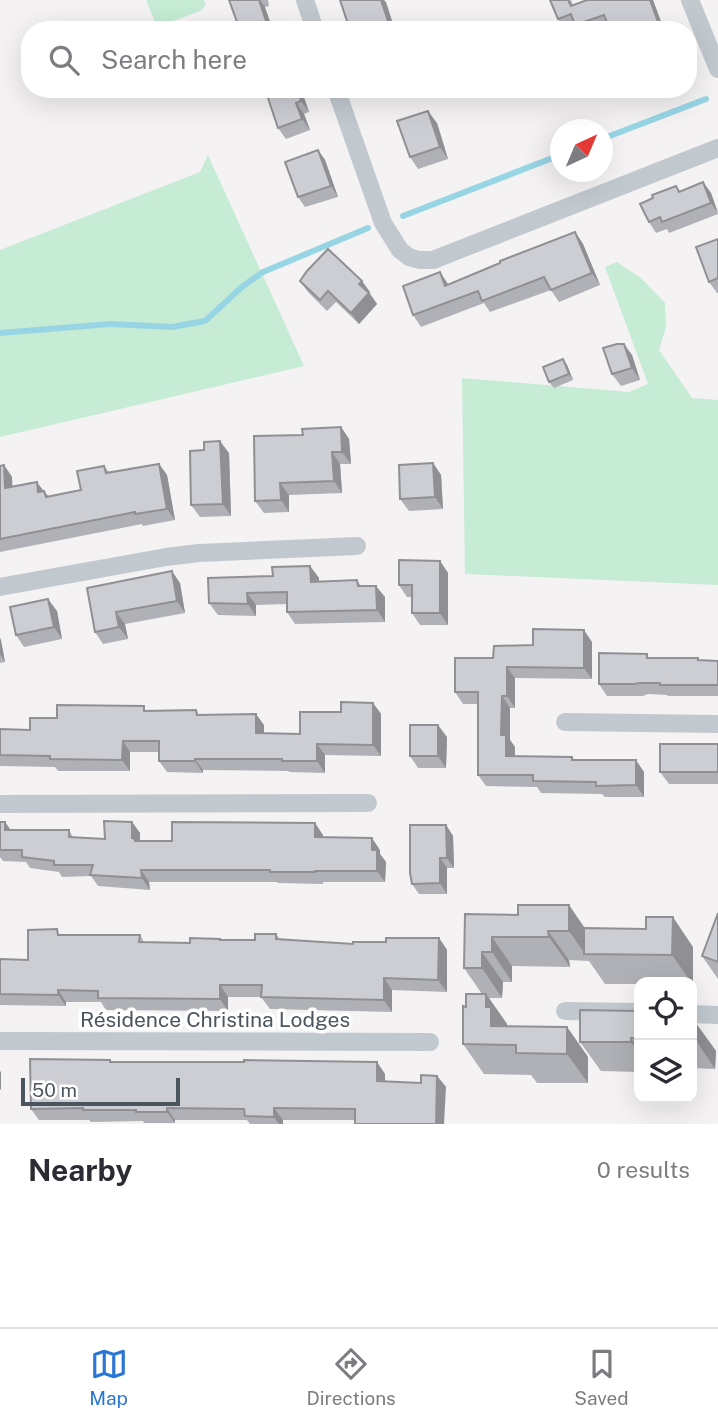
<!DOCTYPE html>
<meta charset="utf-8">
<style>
:root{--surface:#fff;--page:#f7f7f7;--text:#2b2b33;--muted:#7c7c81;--line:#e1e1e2;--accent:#2b76d5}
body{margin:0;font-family:"Public Sans",sans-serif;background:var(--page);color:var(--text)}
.controls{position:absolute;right:21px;bottom:21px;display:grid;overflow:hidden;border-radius:14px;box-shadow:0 7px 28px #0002}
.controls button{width:63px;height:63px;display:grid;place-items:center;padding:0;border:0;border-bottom:2px solid var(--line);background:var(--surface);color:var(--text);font:35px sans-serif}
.compass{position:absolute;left:550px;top:119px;width:63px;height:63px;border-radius:50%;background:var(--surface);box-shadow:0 7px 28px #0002;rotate:44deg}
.scale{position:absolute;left:21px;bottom:18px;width:159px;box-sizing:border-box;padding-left:7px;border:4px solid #4b555e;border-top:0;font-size:19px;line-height:24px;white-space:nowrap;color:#4b555e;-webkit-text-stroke:5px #fff;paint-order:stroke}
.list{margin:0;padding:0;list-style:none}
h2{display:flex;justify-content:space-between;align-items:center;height:91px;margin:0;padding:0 28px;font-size:30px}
h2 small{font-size:23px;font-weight:400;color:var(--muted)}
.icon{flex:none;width:38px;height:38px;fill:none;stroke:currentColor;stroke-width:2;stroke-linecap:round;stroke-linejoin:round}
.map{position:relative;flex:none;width:718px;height:1124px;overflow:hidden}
.search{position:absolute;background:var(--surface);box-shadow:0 7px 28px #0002;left:21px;right:21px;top:21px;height:77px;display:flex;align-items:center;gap:18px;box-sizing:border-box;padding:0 24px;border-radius:28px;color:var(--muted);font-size:26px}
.sheet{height:203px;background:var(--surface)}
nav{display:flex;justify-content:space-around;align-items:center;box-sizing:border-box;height:98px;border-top:2px solid var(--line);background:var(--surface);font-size:19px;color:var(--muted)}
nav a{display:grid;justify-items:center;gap:4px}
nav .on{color:var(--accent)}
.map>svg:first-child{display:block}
.green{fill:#c6ecd5}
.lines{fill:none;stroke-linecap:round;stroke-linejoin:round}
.stream{stroke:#97d5e5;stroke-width:6}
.street{stroke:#c1c9cf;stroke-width:18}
.wall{fill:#b0b1b6}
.shaded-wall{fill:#909094}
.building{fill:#cdced4;stroke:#909094;stroke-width:2}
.labels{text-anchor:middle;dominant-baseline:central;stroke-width:7;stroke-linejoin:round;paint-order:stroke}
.street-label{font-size:21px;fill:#4b555e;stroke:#fff}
</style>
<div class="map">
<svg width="718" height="1124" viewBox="0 0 718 1124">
<rect width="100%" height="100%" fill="#f4f2f2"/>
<g class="green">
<polygon points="146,0 204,0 206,5 200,11 157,27"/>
<polygon points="208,155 304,366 0,437 0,250 200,172"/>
<polygon points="617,262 641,278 665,303 666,327 659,350 692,398 718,400 718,585 465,574 462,378 629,392 648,384 605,267"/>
</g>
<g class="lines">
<g class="stream">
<polyline points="602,139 706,99"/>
<polyline points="403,216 560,155"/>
<polyline points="0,333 110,324 172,327 205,321 243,286 263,272 368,228"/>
</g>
<g class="street">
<polyline points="305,0 315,30"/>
<polyline points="690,0 718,69"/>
<polyline points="336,89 383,223 400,250 409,257 419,260 433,260 718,148"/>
<polyline points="0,587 166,557 199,553 357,546"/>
<polyline points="565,722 718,724"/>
<polyline points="0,804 368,803"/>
<polyline points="565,1011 639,1012"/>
<polyline points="692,1014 718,1015"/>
<polyline points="0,1041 430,1042"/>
</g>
</g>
<g class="wall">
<polygon points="229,0 268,0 269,6 265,7"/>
<polygon points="550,0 571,0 573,5 587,0 653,0 664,30 609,26 599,30 578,30 575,25 565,29 558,19"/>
<polygon points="242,89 301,89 309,112 304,114 310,130 286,139 278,128 266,93 248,97"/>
<polygon points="373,89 421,90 401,96 397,91 379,97"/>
<polygon points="437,123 448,159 418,169 410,157"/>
<polygon points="318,150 325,160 338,197 305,207 298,197"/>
<polygon points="703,182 711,193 718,214 669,233 667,229 656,233 649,222 653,198 676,186 680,191"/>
<polygon points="575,232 583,244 600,285 559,302 551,290 490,312 484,303 421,327 413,315 448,285"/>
<polygon points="718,239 718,293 717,293 709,282"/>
<polygon points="300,281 362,281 377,304 359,324 336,302 327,311 308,292"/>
<polygon points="632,355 640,380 621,386 612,374"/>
<polygon points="563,359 567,365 573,380 554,388 549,382"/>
<polygon points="341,427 349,439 351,464 340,464 342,493 289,495 289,512 264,513 255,501 303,435"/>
<polygon points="229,453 231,516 200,517 191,505"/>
<polygon points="433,463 441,475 443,509 409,511 400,499"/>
<polygon points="159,464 167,475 175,520 143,526 142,524 0,552 0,466 4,465 12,477 12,487 44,491 49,497 81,490 104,466 109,472"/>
<polygon points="440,561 448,573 448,625 420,625 412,613 412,597 407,597 399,585"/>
<polygon points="310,566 319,578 319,582 357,580 361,586 385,597 385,622 295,624 287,612 287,604 256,605 256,616 218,615 209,603 273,576"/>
<polygon points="180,583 185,613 125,624 128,639 103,644 95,632 87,588"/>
<polygon points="57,611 62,639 24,647 16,635"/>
<polygon points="0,638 5,662 0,663"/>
<polygon points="592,642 592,679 515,678 515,708 510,708 510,740 515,747 515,756 572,757 574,760 644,772 644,797 605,797 602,794 541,793 537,787 486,786 478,775 478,704 463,704 455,692 493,658 533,645"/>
<polygon points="650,658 718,661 718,696 668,696 667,695 648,694 643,696 607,696 599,684"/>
<polygon points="373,703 381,714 381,756 325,755 325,773 290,772 288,771 203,770 203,773 167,772 159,761 159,752 130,752 130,771 58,771 55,767 0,766 0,729 30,730 57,718 147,711 196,710 199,715 264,725 264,733 300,734 341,712"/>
<polygon points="447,737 446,768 418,768 410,756"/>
<polygon points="718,744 718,784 669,784 660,772"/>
<polygon points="0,822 5,822 11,830 69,830 73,837 105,839 132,822 140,833 140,841 323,835 323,837 380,850 380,854 386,862 385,882 323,882 323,884 278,883 277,882 149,882 150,890 98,886 91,876 62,877 59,872 30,868 26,862 3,861 0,857"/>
<polygon points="446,825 453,836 454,868 447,868 447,894 419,894 412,884"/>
<polygon points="569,905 585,928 693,947 693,985 692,985 692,982 639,982 639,984 605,984 589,961 569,960 570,967 512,966 512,982 503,982 502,998 489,998 507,1024 507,1026 567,1027 588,1057 588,1083 537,1083 531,1075 484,1074 463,1044 466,1007 482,994 464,968 465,914 518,915"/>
<polygon points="718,913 718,979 702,956"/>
<polygon points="276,934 280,939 353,944 439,938 447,950 447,992 392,990 392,1012 270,1009 261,997 228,997 228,1011 106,1010 101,1002 66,1002 66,1006 0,1005 0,959 28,960 61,935 140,935 144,942 190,943 220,939 222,940 255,940"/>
<polygon points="639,1011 639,1072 601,1071 580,1042"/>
<polygon points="692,1022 695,1022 716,1051 715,1069 692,1068"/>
<polygon points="111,1062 385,1074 385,1082 421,1083 437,1076 446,1087 355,1120 283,1120 283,1124 250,1124 247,1120 175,1120 175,1123 144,1123 143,1121 91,1122 89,1120 39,1120 31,1109"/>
</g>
<g class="shaded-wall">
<polygon points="259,0 260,0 265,7 273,30 269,30"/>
<polygon points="381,0 384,0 386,2 395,30 391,30"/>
<polygon points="650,0 653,0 664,30 661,30"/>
<polygon points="297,89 301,89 309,112 301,101"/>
<polygon points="296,103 304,114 310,130 302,119"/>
<polygon points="428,111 437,123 448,159 440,147"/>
<polygon points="318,150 325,160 338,197 331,186"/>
<polygon points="703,182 711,193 718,213 711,203"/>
<polygon points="575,232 583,244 600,285 592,273"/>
<polygon points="440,272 448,284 453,298 445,286"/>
<polygon points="362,281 370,292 367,295 359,284"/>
<polygon points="369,293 377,304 359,324 351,313"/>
<polygon points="624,344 632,355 640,380 632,368"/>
<polygon points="563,359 567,365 573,380 569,374"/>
<polygon points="341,427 349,439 351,464 342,452"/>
<polygon points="220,441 229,453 231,516 223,504"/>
<polygon points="332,452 340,464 342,493 334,481"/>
<polygon points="433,463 441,475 443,509 435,497"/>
<polygon points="159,464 167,475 175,520 167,509"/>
<polygon points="4,465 12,477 13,500 5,488"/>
<polygon points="37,482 45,493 44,491 53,503 38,492"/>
<polygon points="280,483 289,495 289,512 281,500"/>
<polygon points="440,561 448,573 448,625 440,613"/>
<polygon points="310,566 319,578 319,594 311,582"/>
<polygon points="172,571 180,583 185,613 177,601"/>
<polygon points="376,586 385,597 385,622 377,610"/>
<polygon points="247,593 256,605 256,616 248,604"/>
<polygon points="48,599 57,611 62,639 54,627"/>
<polygon points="116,612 125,624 128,639 119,627"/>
<polygon points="584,630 592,642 592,679 584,668"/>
<polygon points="0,638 1,640 5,662 0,654"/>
<polygon points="507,667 515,678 515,708 507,696"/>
<polygon points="502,696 510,708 510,740 515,747 514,768 506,756 501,735"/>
<polygon points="373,703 381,714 381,756 373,745"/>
<polygon points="256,714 264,725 264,744 256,733"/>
<polygon points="438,725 447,737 446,768 438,756"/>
<polygon points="123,741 130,752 130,771 122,760"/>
<polygon points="317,744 325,755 325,773 317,761"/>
<polygon points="195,759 203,770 203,773 195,761"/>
<polygon points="636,760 644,772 644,797 636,785"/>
<polygon points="5,822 13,834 5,830"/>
<polygon points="132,822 140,833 140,847 132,838"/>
<polygon points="315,823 323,835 323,849 315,837"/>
<polygon points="446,825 453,836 454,868 447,858"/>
<polygon points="372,838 380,850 380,854 386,862 385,882 377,871 372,850"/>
<polygon points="440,858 447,868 447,894 440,883"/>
<polygon points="141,870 149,882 150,890 142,878"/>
<polygon points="569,905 589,935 585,954 569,931"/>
<polygon points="673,917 693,947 693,985 672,955"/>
<polygon points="548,931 569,960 570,967 549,937"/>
<polygon points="492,937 512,966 512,982 492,952"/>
<polygon points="439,938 447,950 447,992 438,980"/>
<polygon points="482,952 503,982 502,998 482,968"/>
<polygon points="384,978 392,990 392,1012 384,1000"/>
<polygon points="220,985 228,997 228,1011 220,999"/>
<polygon points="58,990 66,1002 66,1006 58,995"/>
<polygon points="486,994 507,1024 507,1030 491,1026 486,1007"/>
<polygon points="695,1022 716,1051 715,1069 695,1039"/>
<polygon points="567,1027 588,1057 588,1083 567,1054"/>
<polygon points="631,1038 639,1049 639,1053 631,1042"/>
<polygon points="377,1062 385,1074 385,1093 377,1081"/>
<polygon points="0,1071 1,1072 1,1090 0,1089"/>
<polygon points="437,1076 446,1087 444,1124 436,1124"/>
<polygon points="167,1108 175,1120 175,1123 167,1112"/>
<polygon points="274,1108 283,1120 283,1124 279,1124 274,1117"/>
</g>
<g class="building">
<polygon points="229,0 259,0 269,30 240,30"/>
<polygon points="340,0 381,0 391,30 350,30"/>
<polygon points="550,0 568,0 571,6 587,0 650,0 661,30 610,30 604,15 575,25 571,14 558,19"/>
<polygon points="265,89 297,89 301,101 296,103 302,119 278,128"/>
<polygon points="428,111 440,147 410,157 397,121"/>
<polygon points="318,150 331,186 298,197 285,162"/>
<polygon points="703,182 711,203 662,222 660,217 649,222 640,204 653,198 652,195 676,186 679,192"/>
<polygon points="575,232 592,273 551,290 544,277 482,301 478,291 413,315 403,286 440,272 445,286 500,263 500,261"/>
<polygon points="718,239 718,278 709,282 696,247"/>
<polygon points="328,249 362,281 359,284 369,293 351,313 328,291 320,300 300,281 307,271"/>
<polygon points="617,344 624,344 632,368 612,374 603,348"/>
<polygon points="563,359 569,374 549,382 543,367"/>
<polygon points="341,427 342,452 332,452 334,481 280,483 281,500 255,501 254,436 303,435 302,429"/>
<polygon points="220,441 223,504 191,505 190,451 204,450 204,442"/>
<polygon points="433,463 435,497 400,499 399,465"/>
<polygon points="159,464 167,509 135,514 135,512 0,539 0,466 4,465 5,488 37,482 38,492 44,491 46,497 81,490 77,471 104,466 106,473"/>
<polygon points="399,560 440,561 440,613 412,613 412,585 399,585"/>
<polygon points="310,566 311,582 357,580 358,586 376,586 377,610 287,612 287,592 247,593 248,604 209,603 208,578 273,576 272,567"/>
<polygon points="172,571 177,601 116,612 119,627 95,632 87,588"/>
<polygon points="48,599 54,627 16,635 10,607"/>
<polygon points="533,629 584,630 584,668 507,667 507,696 502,696 501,735 506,735 506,756 572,757 572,760 636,760 636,785 596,786 596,782 533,781 533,775 478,775 478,692 455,692 455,658 493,658 494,646 533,645"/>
<polygon points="599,653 647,654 647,658 698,658 698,660 718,661 718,685 660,685 660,683 640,683 634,684 599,684"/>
<polygon points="341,702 373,703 373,745 317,744 317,761 282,761 282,759 195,759 195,761 159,761 159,741 123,741 122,760 50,759 50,756 0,755 0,729 30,730 30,718 57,718 57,705 144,706 144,711 196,710 197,715 256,714 256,733 300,734 300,712 341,712"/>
<rect x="410" y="725" width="28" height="31"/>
<rect x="660" y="744" width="58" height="28"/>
<polygon points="104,821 132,822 132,838 135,839 135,841 172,841 172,822 315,823 315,837 372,838 372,850 377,850 377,871 315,871 315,872 270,872 270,870 141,870 142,878 90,875 93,865 54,865 54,861 22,857 22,850 0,850 0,822 5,822 5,830 69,830 69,837 105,839"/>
<polygon points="410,825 446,825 447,858 440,858 440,883 412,884 410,873"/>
<polygon points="518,905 569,905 569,931 548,931 549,937 492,937 492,952 482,952 482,968 464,968 465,914 518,915"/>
<polygon points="718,913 718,962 702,956"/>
<polygon points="646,917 673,917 672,955 584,954 584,928 646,929"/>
<polygon points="57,929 58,935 140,935 139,942 190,943 190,938 220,939 220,940 255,940 255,934 276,934 276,939 353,944 353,942 386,942 386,938 439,938 438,980 384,978 384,1000 261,997 262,985 220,985 220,999 98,998 98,991 58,990 58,995 0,994 0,959 28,960 28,930"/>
<polygon points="466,994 486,994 486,1007 491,1007 491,1026 567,1027 567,1054 516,1053 516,1045 463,1044 463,1006 466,1007"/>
<polygon points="580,1010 639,1011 639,1038 631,1038 631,1042 580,1042"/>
<rect x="692" y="1022" width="3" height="17"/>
<polygon points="30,1059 110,1060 110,1062 244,1062 244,1060 377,1062 377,1081 421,1083 421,1075 437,1076 436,1124 355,1124 355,1109 274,1108 274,1117 245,1116 244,1109 167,1108 167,1112 136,1112 136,1110 83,1110 83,1108 31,1109"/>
</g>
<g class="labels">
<g class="street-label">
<text x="215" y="1019">Résidence Christina Lodges</text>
</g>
</g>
</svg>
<div class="controls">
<button><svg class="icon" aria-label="locate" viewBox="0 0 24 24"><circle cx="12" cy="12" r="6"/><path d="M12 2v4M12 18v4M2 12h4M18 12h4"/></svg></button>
<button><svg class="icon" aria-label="layers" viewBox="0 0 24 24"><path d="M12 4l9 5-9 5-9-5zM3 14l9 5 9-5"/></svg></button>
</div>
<svg class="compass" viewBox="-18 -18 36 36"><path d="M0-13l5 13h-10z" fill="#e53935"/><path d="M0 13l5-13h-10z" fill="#7c7c81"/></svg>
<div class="scale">50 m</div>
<div class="search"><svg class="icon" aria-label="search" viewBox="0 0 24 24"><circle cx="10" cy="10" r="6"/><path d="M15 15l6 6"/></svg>Search here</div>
</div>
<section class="sheet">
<h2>Nearby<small>0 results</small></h2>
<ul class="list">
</ul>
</section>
<nav>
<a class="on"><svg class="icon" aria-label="map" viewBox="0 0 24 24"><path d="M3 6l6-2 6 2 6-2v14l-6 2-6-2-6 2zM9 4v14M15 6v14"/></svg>Map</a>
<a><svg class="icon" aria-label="directions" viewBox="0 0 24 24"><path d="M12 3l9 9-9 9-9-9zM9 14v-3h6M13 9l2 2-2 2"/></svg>Directions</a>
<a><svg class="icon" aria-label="saved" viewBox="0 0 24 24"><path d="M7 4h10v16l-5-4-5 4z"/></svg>Saved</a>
</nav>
